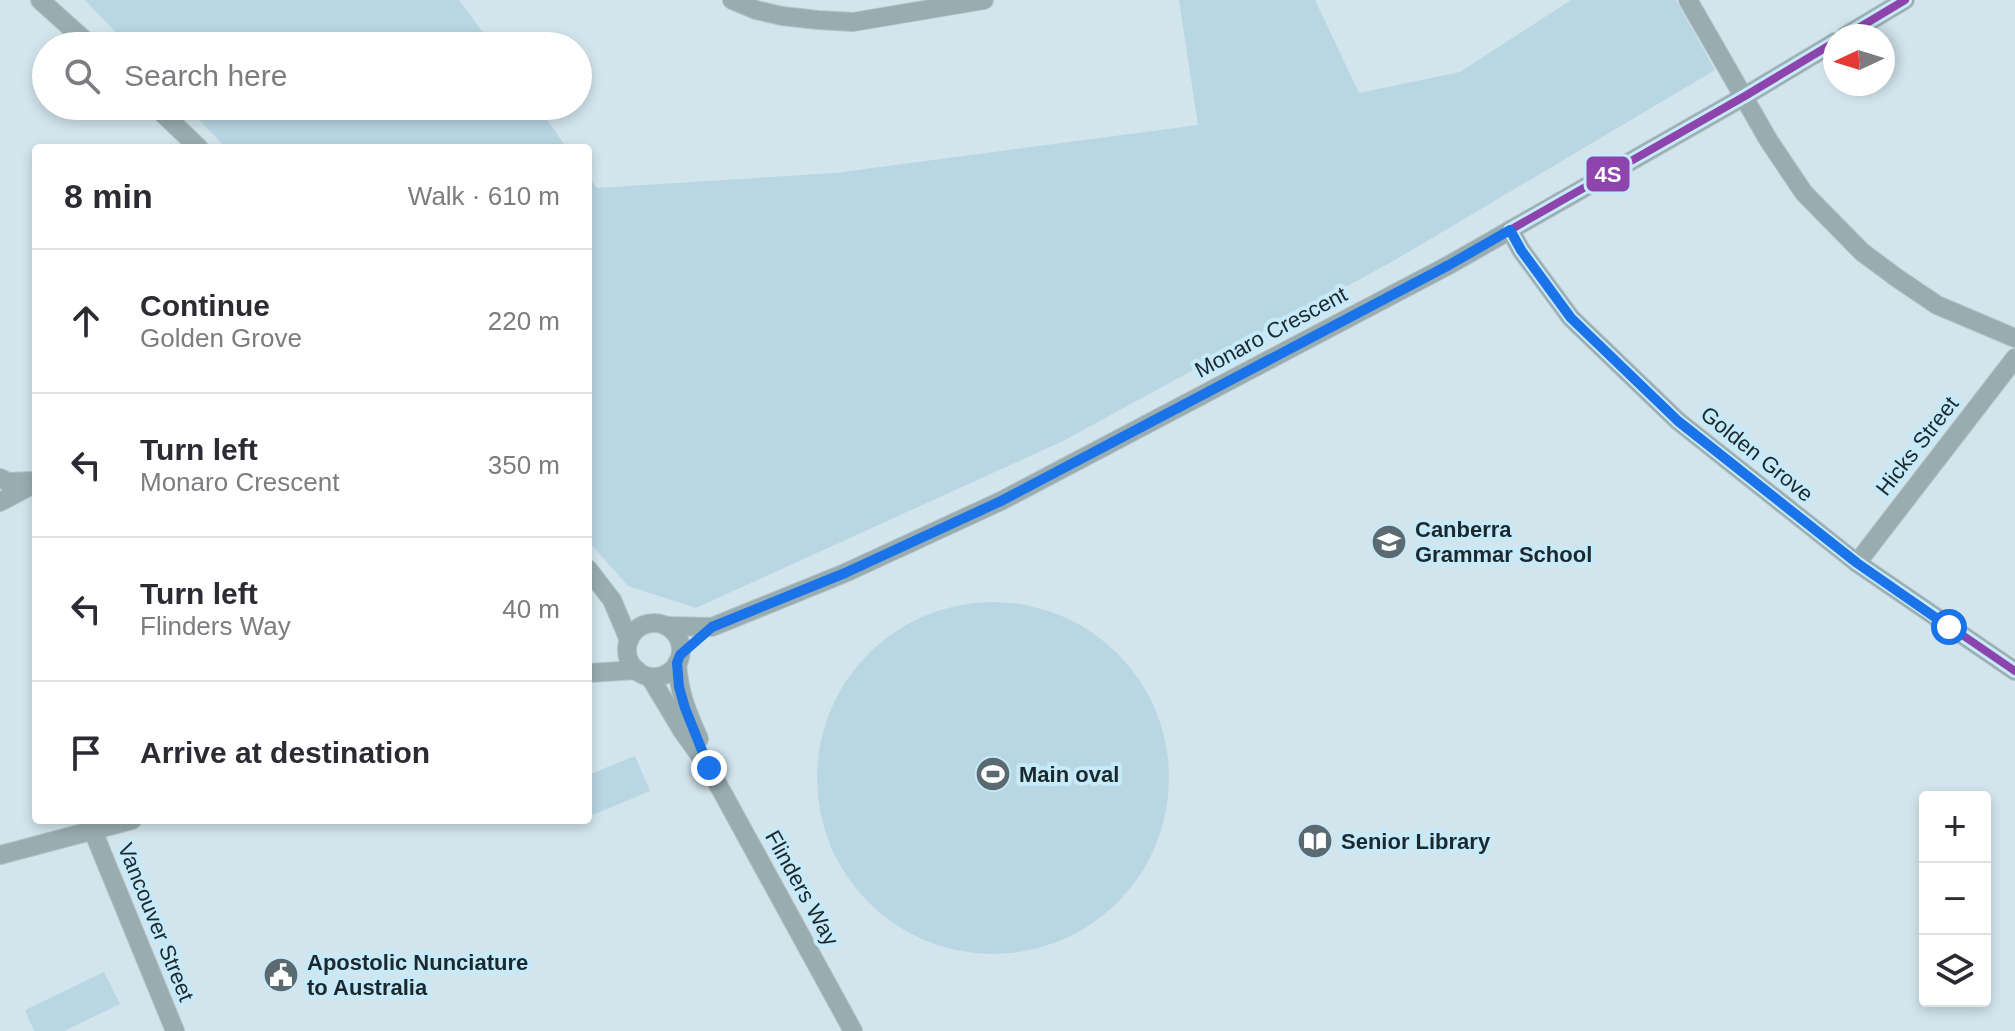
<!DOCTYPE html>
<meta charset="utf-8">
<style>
:root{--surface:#fff;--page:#f7f7f7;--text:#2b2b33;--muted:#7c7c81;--line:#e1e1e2}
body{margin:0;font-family:Helvetica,sans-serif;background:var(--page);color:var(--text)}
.controls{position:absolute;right:24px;bottom:24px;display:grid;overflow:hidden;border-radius:8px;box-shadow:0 4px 12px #0003}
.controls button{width:72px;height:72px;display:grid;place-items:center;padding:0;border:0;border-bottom:2px solid var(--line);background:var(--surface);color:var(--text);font:40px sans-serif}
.compass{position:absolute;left:1823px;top:24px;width:72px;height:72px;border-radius:50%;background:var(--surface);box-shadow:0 4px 12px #0003;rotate:266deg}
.stop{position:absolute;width:24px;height:24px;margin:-18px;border:6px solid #1a73e8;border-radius:50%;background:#fff}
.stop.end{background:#1a73e8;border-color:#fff;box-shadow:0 2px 8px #0008}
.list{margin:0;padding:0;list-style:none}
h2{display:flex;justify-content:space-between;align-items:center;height:104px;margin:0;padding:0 32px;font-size:34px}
h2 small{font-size:26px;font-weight:400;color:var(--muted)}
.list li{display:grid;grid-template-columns:52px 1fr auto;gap:24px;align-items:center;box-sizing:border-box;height:144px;padding:0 32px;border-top:2px solid var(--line)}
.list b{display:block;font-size:30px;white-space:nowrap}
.list p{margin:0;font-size:26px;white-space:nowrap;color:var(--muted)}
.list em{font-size:26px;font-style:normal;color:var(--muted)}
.icon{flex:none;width:44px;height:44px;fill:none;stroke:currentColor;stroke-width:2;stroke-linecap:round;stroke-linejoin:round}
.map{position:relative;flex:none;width:2015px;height:1031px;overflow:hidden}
.search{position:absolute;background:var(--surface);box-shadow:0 4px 12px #0003;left:32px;top:32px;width:560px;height:88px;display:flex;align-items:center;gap:20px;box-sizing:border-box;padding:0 28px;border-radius:44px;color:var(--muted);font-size:30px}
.panel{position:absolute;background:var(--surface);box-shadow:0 4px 12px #0003;left:32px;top:144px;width:560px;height:680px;border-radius:8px}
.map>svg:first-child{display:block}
.green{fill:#b9d6e3}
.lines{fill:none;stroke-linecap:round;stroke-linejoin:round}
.minor-casing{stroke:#b4c2c8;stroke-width:20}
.minor{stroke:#99adb0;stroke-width:18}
.bus-1-casing{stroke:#c6eaf9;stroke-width:14}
.bus-1{stroke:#8e44ad;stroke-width:8}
.route{stroke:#1a73e8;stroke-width:10}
.labels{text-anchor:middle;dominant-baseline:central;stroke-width:8;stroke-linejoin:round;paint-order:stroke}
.street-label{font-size:22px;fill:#1b282e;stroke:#c6eaf9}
.poi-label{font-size:22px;font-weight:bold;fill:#1b282e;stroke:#c6eaf9;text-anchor:start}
.line-badge{stroke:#c6eaf9;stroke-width:3}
.badge-label{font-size:22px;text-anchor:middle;font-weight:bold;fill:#fff}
</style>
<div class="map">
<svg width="2015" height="1031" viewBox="0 0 2015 1031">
<rect width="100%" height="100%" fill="#d2e5ed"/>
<g class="green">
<polygon points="85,0 459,0 493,46 129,46"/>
<polygon points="1179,0 1315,0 1359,93 1460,72 1571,0 1676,0 1715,70 1395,260 1063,441 696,608 628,586 588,541 588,176 597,188 835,173 1198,125"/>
<polygon points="186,106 537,106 567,148 226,148"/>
<circle cx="993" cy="778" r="176"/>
<polygon points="635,756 650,791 588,817 588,775"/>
<polygon points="104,972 120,1004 64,1031 34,1031 25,1010"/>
</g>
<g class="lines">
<defs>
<g id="minor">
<polyline points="40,0 91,46"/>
<polyline points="732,0 756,10 782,16 818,20 853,22 984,0"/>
<polyline points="1688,0 1769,141 1804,193 1862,252 1897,278 1937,305 2015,338"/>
<polyline points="1845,36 1905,0"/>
<polyline points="155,106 199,148"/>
<polyline points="1510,230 1521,250 1571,318 1678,421 1857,563 2015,671"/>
<polyline points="0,478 8,482 33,481"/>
<polyline points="0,502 36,483"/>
<polyline points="1857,563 2015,358"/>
<polyline points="588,569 612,600 629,640"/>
<circle cx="654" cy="650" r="27"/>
<polyline points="667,626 712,627 845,573 1001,501 1449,265 1745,96 1835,42"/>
<path d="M677,663c2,30 10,49 22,76"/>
<polyline points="588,673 637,670"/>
<polyline points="650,677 683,732 709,768 853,1031"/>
<polyline points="93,831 175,1031"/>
<polyline points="0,855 132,820"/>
</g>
</defs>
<use href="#minor" class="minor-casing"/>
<use href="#minor" class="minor"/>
<defs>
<g id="bus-1">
<polyline points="1845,36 1905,0"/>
<polyline points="1835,42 1745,96 1510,230 1521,250 1571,318 1678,421 1857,563 2015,671"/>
</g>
</defs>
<use href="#bus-1" class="bus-1-casing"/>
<use href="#bus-1" class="bus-1"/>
</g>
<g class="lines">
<polyline class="route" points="709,768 685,708 679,687 677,663 680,655 712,627 845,573 1001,501 1449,265 1510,230 1521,250 1571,318 1678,421 1857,563 1949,627"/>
</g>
<defs>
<symbol id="school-disc" viewBox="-11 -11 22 22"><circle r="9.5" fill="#5b6a71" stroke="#c6eaf9"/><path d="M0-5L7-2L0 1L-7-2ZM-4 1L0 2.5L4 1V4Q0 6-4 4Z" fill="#fff"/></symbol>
<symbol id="stadium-disc" viewBox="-11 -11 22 22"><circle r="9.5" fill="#5b6a71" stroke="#c6eaf9"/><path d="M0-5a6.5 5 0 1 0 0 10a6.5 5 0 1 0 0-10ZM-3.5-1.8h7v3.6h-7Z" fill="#fff"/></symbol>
<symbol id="library-disc" viewBox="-11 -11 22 22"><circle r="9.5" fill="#5b6a71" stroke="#c6eaf9"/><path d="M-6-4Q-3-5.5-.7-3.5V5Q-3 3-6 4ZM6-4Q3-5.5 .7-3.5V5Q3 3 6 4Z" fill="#fff"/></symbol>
<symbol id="civic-disc" viewBox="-11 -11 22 22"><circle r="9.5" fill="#5b6a71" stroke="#c6eaf9"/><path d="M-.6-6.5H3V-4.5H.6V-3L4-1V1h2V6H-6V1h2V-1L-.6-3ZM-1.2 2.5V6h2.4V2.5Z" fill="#fff"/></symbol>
</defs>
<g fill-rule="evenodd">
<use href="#school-disc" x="1369" y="522" width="40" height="40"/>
<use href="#stadium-disc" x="973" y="754" width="40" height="40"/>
<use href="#library-disc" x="1295" y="821" width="40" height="40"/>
<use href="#civic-disc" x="261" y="955" width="40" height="40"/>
</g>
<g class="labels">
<g class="street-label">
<text transform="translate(1271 332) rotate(-28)">Monaro Crescent</text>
<text transform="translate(1917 446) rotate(-52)">Hicks Street</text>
<text transform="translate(1757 454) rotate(39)">Golden Grove</text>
<text transform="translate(802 888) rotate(61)">Flinders Way</text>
<text transform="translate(156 922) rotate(68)">Vancouver Street</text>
</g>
<g class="poi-label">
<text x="1415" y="529">Canberra<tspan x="1415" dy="25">Grammar School</tspan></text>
<text x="1019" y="774">Main oval</text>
<text x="1341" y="841">Senior Library</text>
<text x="307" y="962">Apostolic Nunciature<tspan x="307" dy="25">to Australia</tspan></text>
</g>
</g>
<rect class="line-badge" x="1585" y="155" width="46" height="38" rx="8" fill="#8e44ad"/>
<g class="badge-label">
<text x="1608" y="182">4S</text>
</g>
</svg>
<div class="controls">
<button>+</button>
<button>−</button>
<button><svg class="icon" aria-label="layers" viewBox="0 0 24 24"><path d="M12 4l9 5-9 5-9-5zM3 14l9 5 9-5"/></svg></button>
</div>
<svg class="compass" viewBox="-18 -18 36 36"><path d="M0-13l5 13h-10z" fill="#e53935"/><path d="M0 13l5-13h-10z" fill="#7c7c81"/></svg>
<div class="stop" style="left:1949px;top:627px"></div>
<div class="stop end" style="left:709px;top:768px"></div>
<div class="search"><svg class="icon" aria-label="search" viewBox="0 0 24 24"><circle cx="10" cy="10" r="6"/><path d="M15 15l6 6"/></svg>Search here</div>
<section class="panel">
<h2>8 min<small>Walk · 610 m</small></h2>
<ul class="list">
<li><svg class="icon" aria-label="ahead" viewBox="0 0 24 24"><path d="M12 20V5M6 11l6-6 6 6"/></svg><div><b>Continue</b><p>Golden Grove</p></div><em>220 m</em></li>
<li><svg class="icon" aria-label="left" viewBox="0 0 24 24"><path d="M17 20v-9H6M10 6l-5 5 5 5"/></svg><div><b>Turn left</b><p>Monaro Crescent</p></div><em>350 m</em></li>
<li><svg class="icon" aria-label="left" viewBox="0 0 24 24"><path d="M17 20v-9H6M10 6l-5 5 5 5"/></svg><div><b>Turn left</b><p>Flinders Way</p></div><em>40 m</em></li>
<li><svg class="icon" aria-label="arrive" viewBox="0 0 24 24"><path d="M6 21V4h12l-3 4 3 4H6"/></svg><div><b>Arrive at destination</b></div></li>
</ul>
</section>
</div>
